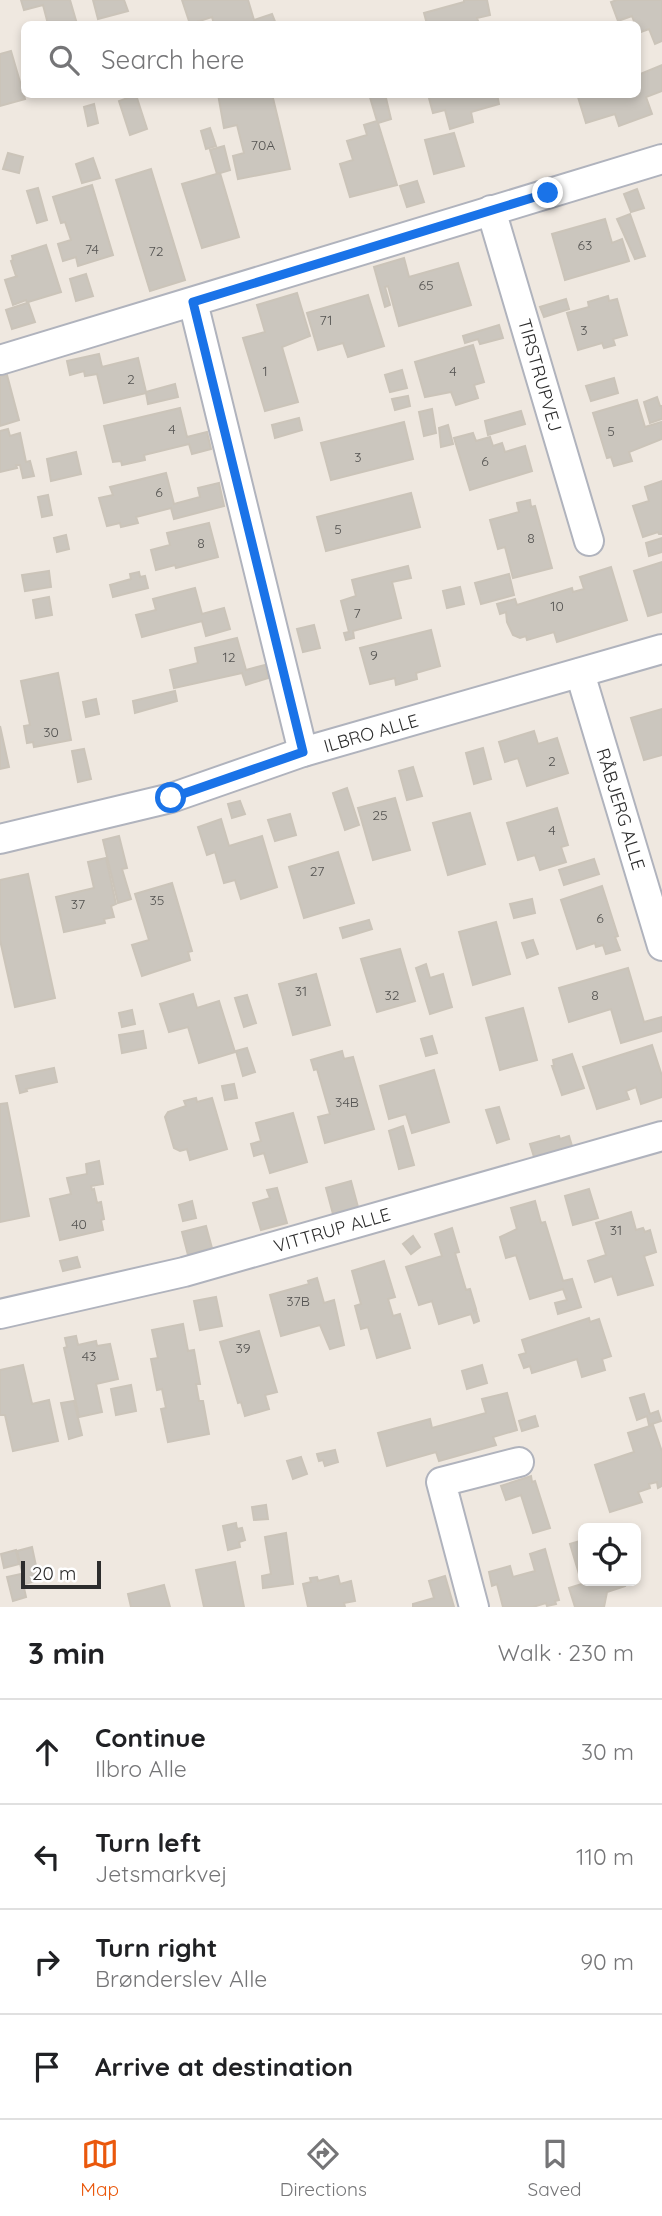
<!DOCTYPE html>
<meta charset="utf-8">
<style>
:root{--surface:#fff;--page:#f2f2f2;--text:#202124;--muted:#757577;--line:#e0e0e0;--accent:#ea580c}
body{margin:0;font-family:Quicksand,sans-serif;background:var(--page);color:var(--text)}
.controls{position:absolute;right:21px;bottom:21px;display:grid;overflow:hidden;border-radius:10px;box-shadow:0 4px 10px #0003}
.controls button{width:63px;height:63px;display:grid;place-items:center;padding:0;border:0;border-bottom:2px solid var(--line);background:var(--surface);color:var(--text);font:35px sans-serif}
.scale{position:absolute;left:21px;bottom:18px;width:80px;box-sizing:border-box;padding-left:7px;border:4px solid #2d2d2d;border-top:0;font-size:19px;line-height:24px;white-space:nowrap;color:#2d2d2d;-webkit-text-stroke:5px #fff;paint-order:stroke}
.stop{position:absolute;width:21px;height:21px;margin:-16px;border:5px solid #1a73e8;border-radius:50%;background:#fff}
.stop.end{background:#1a73e8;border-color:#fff;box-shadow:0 2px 7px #0008}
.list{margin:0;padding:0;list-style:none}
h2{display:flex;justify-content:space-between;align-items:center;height:91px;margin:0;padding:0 28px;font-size:30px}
h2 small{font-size:23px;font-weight:400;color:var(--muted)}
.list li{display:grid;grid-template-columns:46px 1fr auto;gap:21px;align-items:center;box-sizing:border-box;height:105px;padding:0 28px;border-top:2px solid var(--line)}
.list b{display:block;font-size:26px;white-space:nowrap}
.list p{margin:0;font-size:23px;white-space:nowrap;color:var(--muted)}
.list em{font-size:23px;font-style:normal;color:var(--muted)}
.icon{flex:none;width:38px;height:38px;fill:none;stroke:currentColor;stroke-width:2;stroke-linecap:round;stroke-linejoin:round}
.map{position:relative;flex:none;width:662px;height:1607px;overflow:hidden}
.search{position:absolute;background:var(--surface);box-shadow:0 4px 10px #0003;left:21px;right:21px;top:21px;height:77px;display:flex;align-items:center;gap:18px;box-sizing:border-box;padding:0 24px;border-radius:10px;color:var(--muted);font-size:26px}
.sheet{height:511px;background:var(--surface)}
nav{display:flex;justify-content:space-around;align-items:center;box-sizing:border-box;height:98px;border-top:2px solid var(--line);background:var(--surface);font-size:19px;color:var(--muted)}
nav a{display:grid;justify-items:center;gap:4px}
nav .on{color:var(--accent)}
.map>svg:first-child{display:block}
.building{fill:#cbc6be;stroke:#cbc4b9;stroke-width:2}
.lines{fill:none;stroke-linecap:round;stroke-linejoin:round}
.minor-casing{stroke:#b0b3bd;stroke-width:32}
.minor{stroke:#fff;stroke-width:28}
.route{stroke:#1a73e8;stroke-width:9}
.labels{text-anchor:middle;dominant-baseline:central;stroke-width:6;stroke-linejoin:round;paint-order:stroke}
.number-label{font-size:14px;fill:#545351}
.street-label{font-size:18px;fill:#2d2d2d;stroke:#fff}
</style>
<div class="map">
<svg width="662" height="1607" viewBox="0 0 662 1607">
<rect width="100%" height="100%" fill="#efe8e0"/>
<g class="building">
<polygon points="21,0 70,0 77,24 48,24 43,5 24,10"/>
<polygon points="93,0 124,0 128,11 98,19"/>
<polygon points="182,0 248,0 254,20 272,14 276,24 214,24 212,17 190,24"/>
<polygon points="464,0 487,0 490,15 477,18 479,24 427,24 424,13 464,2"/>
<polygon points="617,0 662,0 662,41 655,44 649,29 638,33 638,24 635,24 632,16 618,21 611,2"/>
<polygon points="11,51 25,99 0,106 0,54"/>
<polygon points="662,65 662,91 646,97 652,114 619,126 615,114 586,123 578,97 585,94 638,94 638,75"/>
<polygon points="218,94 272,94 290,169 238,179 233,156 244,153 237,125 224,128"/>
<polygon points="369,94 385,94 391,119 378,123 397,185 350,197 340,164 353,160 347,141 367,135 364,125 377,121"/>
<polygon points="439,94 497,94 499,104 471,112 473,122 450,129 445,110 433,113 429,98"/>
<polygon points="136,95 147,129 130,135 119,101"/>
<polygon points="94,104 98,123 88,126 84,107"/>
<polygon points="210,128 216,146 206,149 201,131"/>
<polygon points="454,133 464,166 434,174 425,140"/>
<polygon points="224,146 230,170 217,174 210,150"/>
<polygon points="8,153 23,157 19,173 3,169"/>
<polygon points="93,158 100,178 82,183 76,164"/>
<polygon points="151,169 185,280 150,291 116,180"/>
<polygon points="220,173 239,237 202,248 182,184"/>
<polygon points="417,181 424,202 407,207 400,186"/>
<polygon points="92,185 113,255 78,266 76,257 63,261 58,244 71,240 65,222 61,223 53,197"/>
<polygon points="38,188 47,220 37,223 27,191"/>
<polygon points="637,189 644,208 631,212 624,194"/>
<polygon points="630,214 645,256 635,259 617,219"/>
<polygon points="605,219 612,243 622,239 629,261 565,280 552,234"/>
<polygon points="46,245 61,292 28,302 35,322 12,329 6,310 27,303 26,300 13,305 5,280 18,276 16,276 11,261 13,260 12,256"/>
<polygon points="404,258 409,277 458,263 471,305 399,326 388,286 385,287 390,305 385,307 374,267"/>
<polygon points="86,274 93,296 76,301 70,279"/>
<polygon points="297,293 310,336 282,347 298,402 265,411 243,338 265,332 257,305"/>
<polygon points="368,295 384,346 348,357 343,343 318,350 307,313"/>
<polygon points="608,296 609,301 617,299 627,335 613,339 615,345 604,348 602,343 578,350 567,313 589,307 588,302"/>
<polygon points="566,299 569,309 544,317 540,307"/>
<polygon points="499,325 503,338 480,344 478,339 465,343 463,336"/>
<polygon points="473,345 484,382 474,385 478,398 456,405 451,392 425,397 415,362"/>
<polygon points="99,354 102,367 138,358 146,392 175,384 178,397 148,404 146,393 104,403 97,374 85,376 84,371 70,375 67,361"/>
<polygon points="402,370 407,388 390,392 385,375"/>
<polygon points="7,375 19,420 0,426 0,376"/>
<polygon points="614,378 618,393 591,401 586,386"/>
<polygon points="408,396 410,406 395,410 392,399"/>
<polygon points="657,397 660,406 662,406 662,419 650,423 644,402"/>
<polygon points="637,400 645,427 661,422 662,439 629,452 632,461 614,466 611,457 607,458 593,413"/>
<polygon points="180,408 187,437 207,432 211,449 192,454 189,444 144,455 145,460 122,465 121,461 113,462 104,426"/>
<polygon points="432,409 436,433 424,436 419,412"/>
<polygon points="521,411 525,424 488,435 485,421"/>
<polygon points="299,418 302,430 275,438 272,425"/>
<polygon points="404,422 413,459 331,480 321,443"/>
<polygon points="448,425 453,444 441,447 439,428"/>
<polygon points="8,429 10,436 20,433 26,462 30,461 34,476 23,478 20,465 16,465 17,468 0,472 0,431"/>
<polygon points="473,433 476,441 490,437 493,446 502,443 505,452 525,446 532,471 470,490 454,438"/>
<polygon points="76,452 81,474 51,481 47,459"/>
<polygon points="166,473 174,504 200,497 198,488 219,483 224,506 174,519 171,508 136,517 138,523 121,527 120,523 107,526 99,498 113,495 110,487"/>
<polygon points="662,481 662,534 659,534 658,532 643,537 633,506 649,501 645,487"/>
<polygon points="411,493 420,527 326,551 317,517"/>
<polygon points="48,495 52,515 42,517 38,497"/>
<polygon points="530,500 531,507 535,506 552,568 513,578 505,547 498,549 490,520 519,512 517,503"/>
<polygon points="209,523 218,557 176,568 175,565 156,570 151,550 170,545 167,533"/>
<polygon points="66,535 69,549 57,552 54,538"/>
<polygon points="662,538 662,552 649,556 646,543"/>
<polygon points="662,562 662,612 648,616 634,571"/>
<polygon points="408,566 411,578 392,582 401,618 353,631 354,638 346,640 344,633 349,632 341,601 356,596 352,580"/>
<polygon points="611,567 627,620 557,642 554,632 527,640 526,636 520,638 513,635 507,622 506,612 500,614 497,604 515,599 517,605 572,588 573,592 584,589 580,577"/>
<polygon points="49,571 51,587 25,591 22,575"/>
<polygon points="139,572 140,577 145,576 148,588 113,597 110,585 131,579 130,574"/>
<polygon points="509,574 514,595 481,604 475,583"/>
<polygon points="460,587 464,604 447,608 443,591"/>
<polygon points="195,588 202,614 224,608 230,629 206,636 202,621 142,637 136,615 156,610 153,599"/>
<polygon points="49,597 52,615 36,618 33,600"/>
<polygon points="314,625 320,648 303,652 297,629"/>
<polygon points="431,630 440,666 416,673 417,679 396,685 395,678 370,684 360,648"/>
<polygon points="237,638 246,670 265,665 268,678 246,685 242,673 174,688 170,670 198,663 195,648"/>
<polygon points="58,673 71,740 34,747 33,742 27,743 24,726 30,725 21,681"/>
<polygon points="175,691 177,701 135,713 133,701"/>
<polygon points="96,699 99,714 86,717 83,702"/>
<polygon points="662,709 662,755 644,760 631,718"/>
<polygon points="0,726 9,767 0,769"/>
<polygon points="534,731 538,744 557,738 568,773 527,786 518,758 505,762 499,742"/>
<polygon points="483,748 491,779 474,784 466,753"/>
<polygon points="84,749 91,779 78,782 72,751"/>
<polygon points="413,767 422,796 407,800 399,771"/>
<polygon points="347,788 359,825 345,830 333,793"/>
<polygon points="395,798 410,850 373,860 358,808"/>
<polygon points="240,801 245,814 232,818 228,804"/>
<polygon points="557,808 568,845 561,847 566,862 540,870 535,855 518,860 507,823"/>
<polygon points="470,813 485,864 448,875 433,823"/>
<polygon points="290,814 296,835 275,841 268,820"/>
<polygon points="221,819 229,846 262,836 277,887 241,899 235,880 224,883 215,852 207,855 198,827"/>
<polygon points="119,836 127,868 122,869 131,899 118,903 103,840"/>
<polygon points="338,852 354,903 304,918 289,867"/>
<polygon points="106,858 116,904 111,906 114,917 104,919 105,923 64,932 56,897 94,888 88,862"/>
<polygon points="594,859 599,874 564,885 559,870"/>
<polygon points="28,874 55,998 15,1007 0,940 0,880"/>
<polygon points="172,883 192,951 188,952 190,960 142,976 132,945 149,940 135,894"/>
<polygon points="602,886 618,936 615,937 620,950 606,954 603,945 596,947 595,943 577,949 561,900"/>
<polygon points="532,899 535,913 514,918 510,904"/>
<polygon points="369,920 372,929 343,938 340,928"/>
<polygon points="496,922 510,974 473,985 459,932"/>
<polygon points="533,940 538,954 527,958 522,943"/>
<polygon points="400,949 415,1001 377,1012 361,959"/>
<polygon points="426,964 430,978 443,974 452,1007 430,1014 416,968"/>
<polygon points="628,968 644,1022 662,1017 662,1031 621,1043 611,1009 569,1022 559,988"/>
<polygon points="316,974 330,1025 293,1035 279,984"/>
<polygon points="193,994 197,1008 219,1001 235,1052 199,1063 188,1027 169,1032 160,1004"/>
<polygon points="247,995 256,1023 244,1027 235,998"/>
<polygon points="523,1008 537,1060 500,1070 486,1018"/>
<polygon points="132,1010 135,1024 122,1027 119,1013"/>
<polygon points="143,1031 146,1048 122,1053 119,1035"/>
<polygon points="432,1036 437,1053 426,1056 421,1039"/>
<polygon points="652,1045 662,1076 662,1097 641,1104 636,1087 626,1091 629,1099 597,1109 583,1067"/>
<polygon points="247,1048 255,1072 243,1076 236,1051"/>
<polygon points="342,1051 344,1059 353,1057 374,1129 325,1143 318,1117 330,1114 317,1069 314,1070 311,1060"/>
<polygon points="572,1054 584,1088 562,1095 552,1066 554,1066 553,1060"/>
<polygon points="54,1068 57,1082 26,1089 27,1091 20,1093 16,1076"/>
<polygon points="434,1070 449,1122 412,1133 406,1114 389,1119 380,1086"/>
<polygon points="234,1084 237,1098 225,1100 222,1086"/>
<polygon points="196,1098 197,1102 212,1098 227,1149 190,1160 187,1149 180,1151 174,1148 165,1117 168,1112 186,1106 184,1101"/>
<polygon points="7,1103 29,1216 0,1222 0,1104"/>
<polygon points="499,1107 509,1139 497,1143 486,1110"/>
<polygon points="293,1113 307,1162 270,1173 264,1153 254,1156 251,1144 261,1141 256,1123"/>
<polygon points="403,1126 414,1165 399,1169 389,1131"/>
<polygon points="559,1136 560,1139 569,1136 572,1146 534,1157 530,1144"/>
<polygon points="99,1161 103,1184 91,1186 92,1190 94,1189 97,1203 101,1202 104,1219 101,1220 103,1230 60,1240 50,1199 71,1194 67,1178 87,1174 86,1164"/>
<polygon points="351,1181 358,1207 333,1214 326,1188"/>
<polygon points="277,1188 287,1223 261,1230 253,1203 270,1198 267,1190"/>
<polygon points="589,1189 598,1218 573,1225 565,1196"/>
<polygon points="192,1201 196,1218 183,1221 179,1205"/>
<polygon points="535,1201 541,1223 545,1222 563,1281 572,1279 581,1307 558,1314 555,1303 567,1300 563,1289 530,1299 516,1255 506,1258 500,1237 517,1229 511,1208"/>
<polygon points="631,1212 636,1230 643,1228 645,1232 650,1230 656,1252 644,1256 653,1285 618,1295 612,1276 595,1282 588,1261 606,1255 596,1223"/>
<polygon points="206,1226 212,1248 188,1255 182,1232"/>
<polygon points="452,1228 459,1252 455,1253 466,1290 470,1289 476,1309 473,1311 476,1310 479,1321 474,1323 471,1314 439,1324 432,1301 419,1305 406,1267 442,1256 435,1234"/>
<polygon points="413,1236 420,1247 411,1254 403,1244"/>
<polygon points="77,1257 80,1267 63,1271 60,1261"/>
<polygon points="384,1261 395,1297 388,1299 393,1316 400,1314 410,1348 377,1358 368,1327 361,1329 355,1306 361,1304 352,1271"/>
<polygon points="317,1278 324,1303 334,1300 344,1345 330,1349 320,1325 281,1336 270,1295 309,1284 308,1281"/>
<polygon points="216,1297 222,1326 200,1330 194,1301"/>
<polygon points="589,1318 590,1322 599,1319 611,1356 602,1359 605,1370 582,1377 577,1359 532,1373 530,1366 524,1368 519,1355 526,1353 522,1340"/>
<polygon points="183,1324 188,1351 194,1350 200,1384 196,1384 199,1401 203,1401 209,1434 168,1442 161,1409 166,1408 162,1389 157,1390 151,1359 158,1358 152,1330"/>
<polygon points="259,1331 277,1392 265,1395 269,1409 245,1416 241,1402 238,1403 220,1342"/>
<polygon points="76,1336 78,1345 96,1341 97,1346 110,1344 118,1379 96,1384 102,1412 79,1417 64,1348 67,1347 65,1338"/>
<polygon points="23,1365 32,1404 49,1400 58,1441 13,1451 5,1415 0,1415 0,1370"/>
<polygon points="482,1365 487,1383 467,1389 462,1371"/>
<polygon points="131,1385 136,1411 116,1415 111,1389"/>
<polygon points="507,1393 517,1430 493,1437 496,1445 439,1461 436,1452 387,1466 378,1433 430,1419 432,1428 486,1413 482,1399"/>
<polygon points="644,1394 650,1414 658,1411 661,1421 649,1425 647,1416 637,1420 630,1398"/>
<polygon points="74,1401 82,1435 69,1439 61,1403"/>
<polygon points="535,1416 538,1426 522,1431 519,1421"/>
<polygon points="653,1425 662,1452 662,1486 658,1488 657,1482 649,1484 650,1488 638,1492 642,1502 610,1512 595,1465 634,1452 628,1433"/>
<polygon points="335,1450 338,1462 325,1466 323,1460 319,1461 317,1454"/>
<polygon points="301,1457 307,1474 293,1479 287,1461"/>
<polygon points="531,1476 532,1482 535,1481 550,1528 533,1533 521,1495 506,1500 501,1486"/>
<polygon points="266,1505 268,1519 254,1520 252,1507"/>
<polygon points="236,1523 237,1529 242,1528 245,1540 239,1542 240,1547 228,1550 223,1526"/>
<polygon points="286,1533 293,1584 263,1588 262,1576 271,1574 265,1537"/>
<polygon points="583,1540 583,1581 624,1581 625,1586 607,1592 604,1607 575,1607 569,1588 582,1584 570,1544"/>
<polygon points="32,1547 39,1580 25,1584 17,1551"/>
<polygon points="545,1549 559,1600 555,1601 556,1604 547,1606 546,1603 533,1607 503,1607 497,1584 492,1586 489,1572 510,1566 513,1577 535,1571 530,1554"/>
<polygon points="16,1550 19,1564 4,1568 1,1554"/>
<polygon points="235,1562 244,1607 204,1607 196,1570"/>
<polygon points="21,1574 26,1597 13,1601 7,1577"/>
<polygon points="338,1576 340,1584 351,1581 355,1601 344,1603 345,1607 308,1607 303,1584 311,1582 310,1578 317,1577 318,1581"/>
<polygon points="445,1576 454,1607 413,1607 413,1604 434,1598 429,1581"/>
<polygon points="164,1585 170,1607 131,1607 128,1594"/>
</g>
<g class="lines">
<defs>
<g id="minor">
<polyline points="491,210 589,541"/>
<polyline points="193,302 303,752"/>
<polyline points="0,360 662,159"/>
<polyline points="580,673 662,946"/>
<polyline points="0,839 171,798 303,752 662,649"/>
<polyline points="0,1314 184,1272 662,1136"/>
<polyline points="474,1607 441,1482 519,1462"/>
</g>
</defs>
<use href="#minor" class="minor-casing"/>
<use href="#minor" class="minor"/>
</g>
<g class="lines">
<polyline class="route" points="171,798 303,752 193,302 548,193"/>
</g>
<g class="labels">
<g class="number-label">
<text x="263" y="145">70A</text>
<text x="585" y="245">63</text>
<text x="92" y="249">74</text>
<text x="156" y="251">72</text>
<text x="426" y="285">65</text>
<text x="326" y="320">71</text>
<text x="584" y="330">3</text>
<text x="265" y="371">1</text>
<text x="453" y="371">4</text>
<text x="131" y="379">2</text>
<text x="172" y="429">4</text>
<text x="611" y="431">5</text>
<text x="358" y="457">3</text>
<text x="485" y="461">6</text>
<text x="159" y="492">6</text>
<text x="338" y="529">5</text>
<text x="531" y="538">8</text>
<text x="201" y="543">8</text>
<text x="557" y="606">10</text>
<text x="357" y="613">7</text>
<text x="374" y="655">9</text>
<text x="229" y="657">12</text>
<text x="51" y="732">30</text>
<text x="552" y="761">2</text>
<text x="380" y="815">25</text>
<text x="552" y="830">4</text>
<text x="317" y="871">27</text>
<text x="157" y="900">35</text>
<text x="78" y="904">37</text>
<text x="600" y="918">6</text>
<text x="301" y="991">31</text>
<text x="392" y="995">32</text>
<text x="595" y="995">8</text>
<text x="347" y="1102">34B</text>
<text x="79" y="1224">40</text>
<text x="616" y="1230">31</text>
<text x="298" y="1301">37B</text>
<text x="243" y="1348">39</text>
<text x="89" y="1356">43</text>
</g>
<g class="street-label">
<text transform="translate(540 375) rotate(74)">TIRSTRUPVEJ</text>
<text transform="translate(371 733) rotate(-16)">ILBRO ALLE</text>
<text transform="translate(621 809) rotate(73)">RÅBJERG ALLE</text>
<text transform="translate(332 1230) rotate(-16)">VITTRUP ALLE</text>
</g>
</g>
</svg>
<div class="controls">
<button><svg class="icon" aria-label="locate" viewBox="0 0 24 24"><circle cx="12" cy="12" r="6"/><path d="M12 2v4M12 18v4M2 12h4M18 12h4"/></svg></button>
</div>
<div class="scale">20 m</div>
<div class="stop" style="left:171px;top:798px"></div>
<div class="stop end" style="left:548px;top:193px"></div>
<div class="search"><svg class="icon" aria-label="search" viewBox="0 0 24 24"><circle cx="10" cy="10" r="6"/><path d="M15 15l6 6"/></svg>Search here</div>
</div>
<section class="sheet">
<h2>3 min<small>Walk · 230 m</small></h2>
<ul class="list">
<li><svg class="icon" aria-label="ahead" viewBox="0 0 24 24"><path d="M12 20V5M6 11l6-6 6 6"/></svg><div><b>Continue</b><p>Ilbro Alle</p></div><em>30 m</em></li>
<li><svg class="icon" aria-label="left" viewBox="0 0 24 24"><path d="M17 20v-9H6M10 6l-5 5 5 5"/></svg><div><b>Turn left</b><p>Jetsmarkvej</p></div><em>110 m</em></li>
<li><svg class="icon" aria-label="right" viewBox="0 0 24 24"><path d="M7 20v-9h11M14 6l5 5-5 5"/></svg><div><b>Turn right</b><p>Brønderslev Alle</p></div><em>90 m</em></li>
<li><svg class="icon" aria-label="arrive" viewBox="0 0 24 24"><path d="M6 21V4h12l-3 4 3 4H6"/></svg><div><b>Arrive at destination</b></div></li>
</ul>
</section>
<nav>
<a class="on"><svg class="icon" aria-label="map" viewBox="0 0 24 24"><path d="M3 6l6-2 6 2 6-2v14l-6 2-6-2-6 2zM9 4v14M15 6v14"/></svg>Map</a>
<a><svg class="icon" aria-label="directions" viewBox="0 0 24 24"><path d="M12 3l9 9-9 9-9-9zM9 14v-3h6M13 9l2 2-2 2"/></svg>Directions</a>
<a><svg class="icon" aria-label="saved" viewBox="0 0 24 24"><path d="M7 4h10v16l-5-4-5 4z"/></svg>Saved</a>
</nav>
